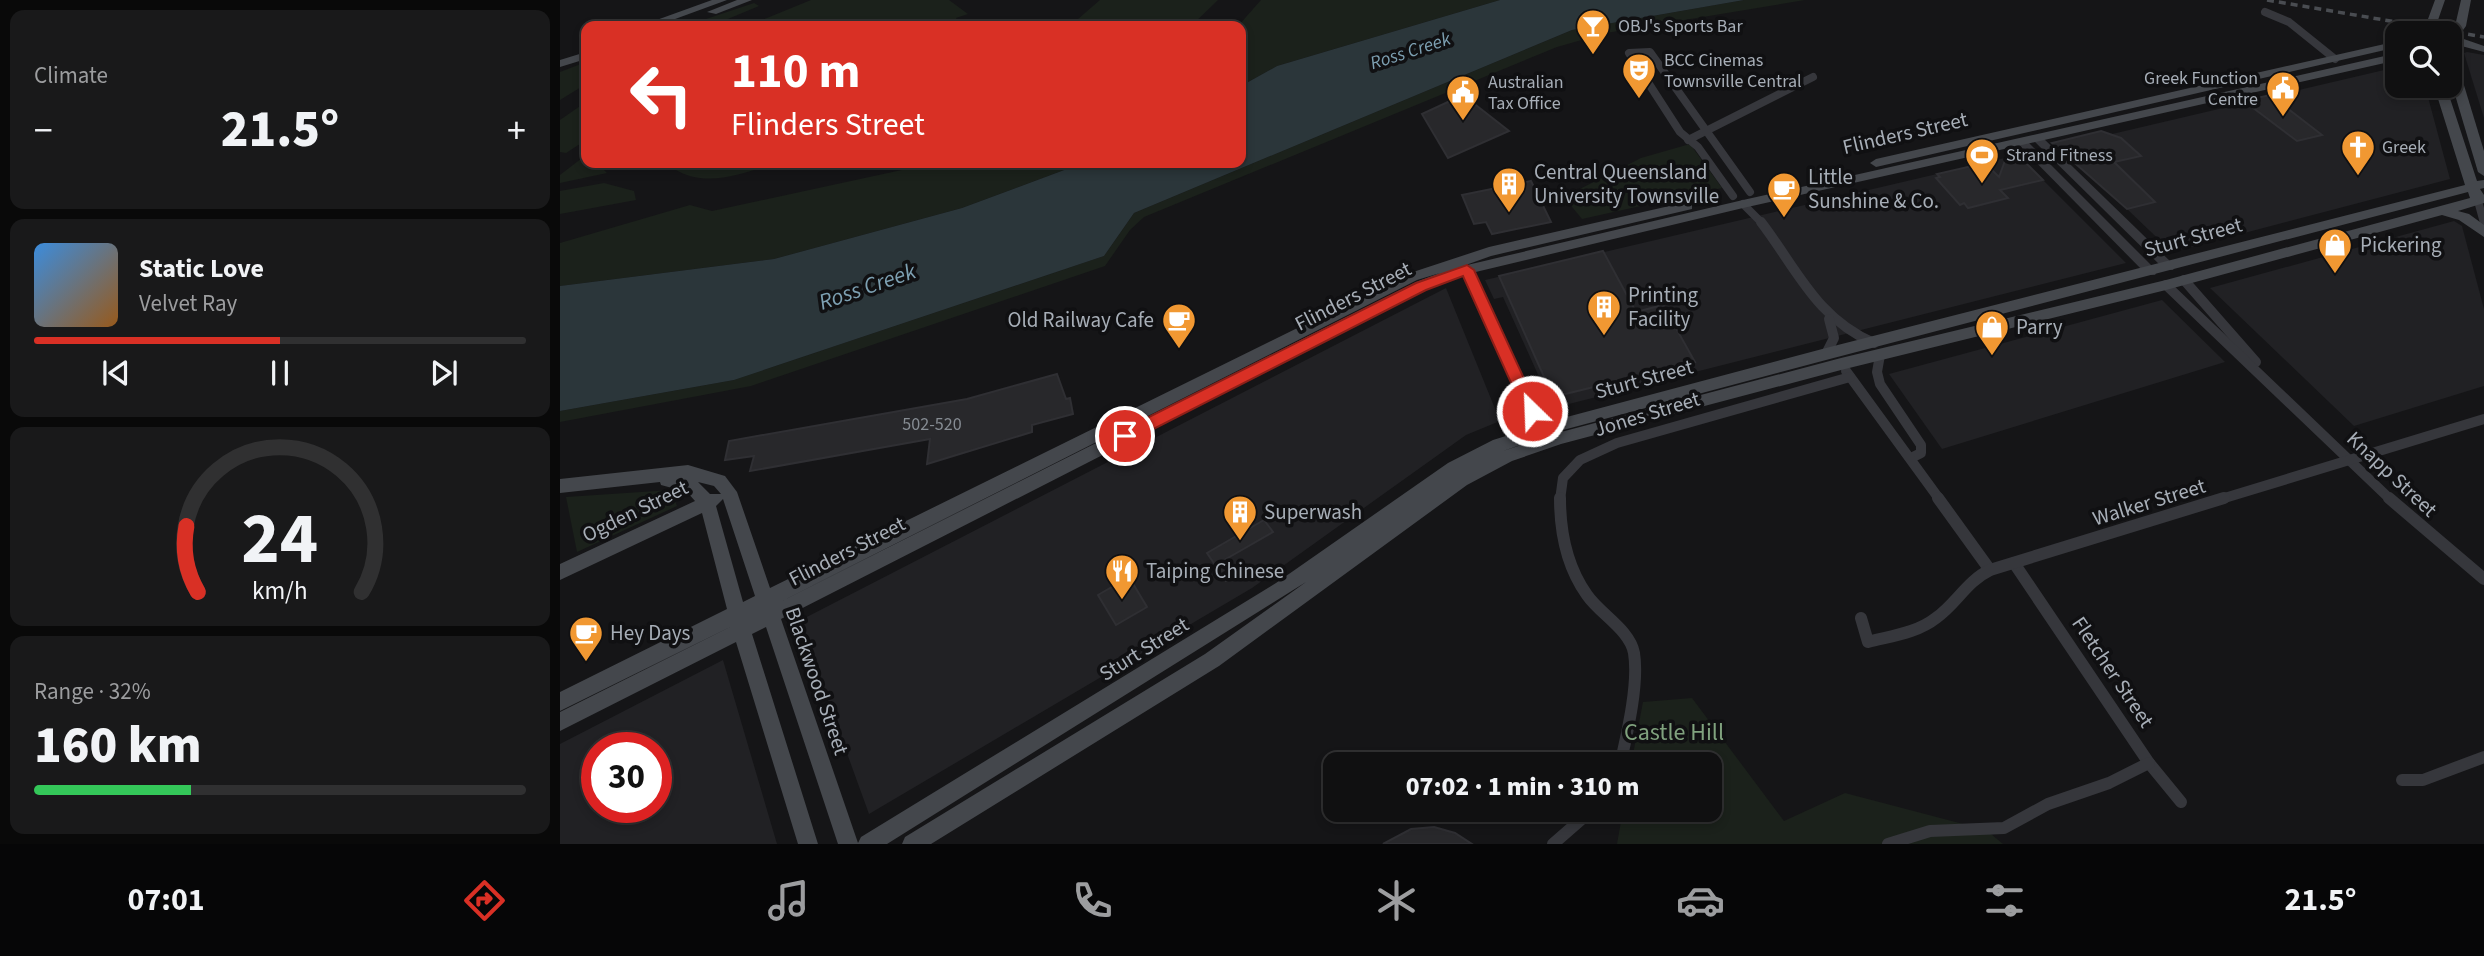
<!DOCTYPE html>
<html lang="en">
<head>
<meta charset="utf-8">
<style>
  body { margin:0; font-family:"Source Sans 3",sans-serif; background:#19191a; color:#f1f3f6; height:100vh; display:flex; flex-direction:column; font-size:26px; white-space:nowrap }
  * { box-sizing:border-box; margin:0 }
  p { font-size:23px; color:#9c9d9f }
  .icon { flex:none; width:38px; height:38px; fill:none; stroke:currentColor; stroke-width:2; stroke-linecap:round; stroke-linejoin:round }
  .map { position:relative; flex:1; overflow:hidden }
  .panel { display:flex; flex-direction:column; gap:10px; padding:10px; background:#090909; width:560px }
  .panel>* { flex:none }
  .guide { position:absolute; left:21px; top:21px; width:665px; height:147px; border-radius:14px; box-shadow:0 4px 10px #0003,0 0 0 2px #303031; background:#d93025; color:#fff; overflow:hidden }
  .buttons { position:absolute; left:1825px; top:21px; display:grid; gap:14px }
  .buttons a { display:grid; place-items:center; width:77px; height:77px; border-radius:14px; background:#101011; box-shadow:0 4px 10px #0003,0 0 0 2px #303031; font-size:35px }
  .speed { position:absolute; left:21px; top:732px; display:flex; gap:14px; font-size:35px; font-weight:700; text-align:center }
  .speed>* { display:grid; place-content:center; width:91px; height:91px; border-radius:50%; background:#101011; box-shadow:0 4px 10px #0003,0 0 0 2px #303031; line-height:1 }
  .speed .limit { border:10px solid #d22; background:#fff; color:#111 }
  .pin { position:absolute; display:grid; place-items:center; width:60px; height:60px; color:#fff; margin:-30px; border:4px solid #fff; border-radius:50%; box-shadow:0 2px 7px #0007 }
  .me { position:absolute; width:77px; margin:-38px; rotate:336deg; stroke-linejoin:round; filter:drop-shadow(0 0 5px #0008) }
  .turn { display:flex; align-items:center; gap:24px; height:147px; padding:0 35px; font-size:32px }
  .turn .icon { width:91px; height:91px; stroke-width:2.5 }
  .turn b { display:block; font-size:49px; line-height:60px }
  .big { font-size:52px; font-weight:800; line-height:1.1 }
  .panel .widget { flex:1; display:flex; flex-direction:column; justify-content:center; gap:10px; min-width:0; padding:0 24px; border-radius:14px; background:#19191a }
  .panel .dial { align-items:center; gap:0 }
  .dial svg { height:182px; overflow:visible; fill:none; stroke:#303031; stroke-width:7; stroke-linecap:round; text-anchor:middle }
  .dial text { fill:#f1f3f6; stroke:none }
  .song { display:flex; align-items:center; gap:21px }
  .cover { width:84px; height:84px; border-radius:10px; background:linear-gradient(135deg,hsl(210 70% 55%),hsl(30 70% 35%)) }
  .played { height:7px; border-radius:4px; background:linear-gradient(90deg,#d93025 50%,#303031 50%) }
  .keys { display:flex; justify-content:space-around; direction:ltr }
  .heat { display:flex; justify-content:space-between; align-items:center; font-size:38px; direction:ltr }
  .charge { height:10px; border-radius:5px; background:linear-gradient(90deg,#34c759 32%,#303031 0) }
  .trip { position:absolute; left:763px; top:752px; width:399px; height:70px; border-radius:14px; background:#101011; box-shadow:0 4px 10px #0003,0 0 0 2px #303031; font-weight:800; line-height:70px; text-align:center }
  .tab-bar { display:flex; height:112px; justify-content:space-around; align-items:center; background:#060607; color:#9c9d9f }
  .tab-bar .icon { width:49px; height:49px }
  .tab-bar .on { color:#d93025 }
  .tab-bar b { font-size:32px; color:#f1f3f6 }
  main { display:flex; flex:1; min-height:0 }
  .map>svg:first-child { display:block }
  .built { fill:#212124; fill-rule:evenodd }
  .green { fill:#1b211b }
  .water { fill:#2b363a }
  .building { fill:#28282b; stroke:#2f2f33; stroke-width:2 }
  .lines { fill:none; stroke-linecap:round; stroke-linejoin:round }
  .minor-far2 { stroke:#36373c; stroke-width:8 }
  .minor-far1 { stroke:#36373c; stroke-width:10 }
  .minor { stroke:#36373c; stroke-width:12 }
  .tertiary { fill:#36373c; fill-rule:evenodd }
  .secondary { fill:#44474c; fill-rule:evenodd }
  .rail { stroke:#494c51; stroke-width:3.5; stroke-dasharray:7 5; stroke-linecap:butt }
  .route { fill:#d93025; stroke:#8d1f18; stroke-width:2 }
  .labels { text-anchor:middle; stroke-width:7; stroke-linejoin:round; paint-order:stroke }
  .far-poi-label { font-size:18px; fill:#a7aeb7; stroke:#101012; text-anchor:start }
  .number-label { font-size:18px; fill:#868c93 }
  .far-water-label { font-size:19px; font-style:italic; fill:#7da0b2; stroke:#101012 }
  .street-label { font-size:21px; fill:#a7aeb7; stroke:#101012 }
  .poi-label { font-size:21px; fill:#a7aeb7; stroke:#101012; text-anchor:start }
  .water-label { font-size:23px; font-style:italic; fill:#7da0b2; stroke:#101012 }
  .near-park-label { font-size:24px; fill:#80a27e; stroke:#101012 }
</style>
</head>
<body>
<main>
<section class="panel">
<div class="widget"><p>Climate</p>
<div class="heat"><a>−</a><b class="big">21.5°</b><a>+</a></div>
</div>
<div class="widget">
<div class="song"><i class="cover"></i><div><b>Static Love</b><p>Velvet Ray</p></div></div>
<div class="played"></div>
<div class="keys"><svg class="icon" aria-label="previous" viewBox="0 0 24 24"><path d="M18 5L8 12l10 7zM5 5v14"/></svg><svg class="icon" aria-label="pause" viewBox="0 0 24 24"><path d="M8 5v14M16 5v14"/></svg><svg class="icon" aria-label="next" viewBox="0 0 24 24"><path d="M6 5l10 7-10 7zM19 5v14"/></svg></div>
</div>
<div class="widget dial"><svg viewBox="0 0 100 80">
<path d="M14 69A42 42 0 1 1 86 69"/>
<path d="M14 69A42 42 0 0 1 9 40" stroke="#d93025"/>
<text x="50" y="56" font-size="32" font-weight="700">24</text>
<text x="50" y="72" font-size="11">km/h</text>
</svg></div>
<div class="widget"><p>Range · 32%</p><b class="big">160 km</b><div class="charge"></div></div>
</section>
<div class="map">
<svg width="1924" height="844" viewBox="0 0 1924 844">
  <rect width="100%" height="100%" fill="#151517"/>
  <g class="built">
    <path d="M1907,52L1924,55V118L1904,53Z"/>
    <path d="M1837,67L1838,86H1865L1890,179L1612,252L1501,146Z"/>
    <path d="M1458,155L1566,263L993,408L943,297L934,299L925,280Z"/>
    <path d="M1894,221L1902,226L1924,309V386L1794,426L1650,288Z"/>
    <path d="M886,288L940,421L906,435L692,588L309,814L239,621Z"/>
    <path d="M1602,300L1665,362L1382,449L1329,374Z"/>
    <path d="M163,660L217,844H0V744ZM96,747V807H37V747Z"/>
  </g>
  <g class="green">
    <path d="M251,0H389L408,14L396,18L401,26H187Z"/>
    <path d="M540,0H658L631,26H510Z"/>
    <path d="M701,0H940L717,66L681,86V26H678Z"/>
    <path d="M1184,0H1245L1046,33L997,47L584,217L570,230L545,266L191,386L0,422V411L174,380L544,256L574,213L1012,30Z"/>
    <path d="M194,3L199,6L151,26H125Z"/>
    <path d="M26,62V84L0,100V72Z"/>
    <path d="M26,102V140L6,153L0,152V120Z"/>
    <path d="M1130,144L1162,188L1022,219L1004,197L1081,158Z"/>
    <path d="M26,155V163H37L47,173L0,183V175Z"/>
    <path d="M113,163H215C183,174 144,189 113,168Z"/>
    <path d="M374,163H523L402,208L214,259L0,286V243L130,205L152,211Z"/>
    <path d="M44,183L74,191L76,200L0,214V191Z"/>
    <path d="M111,490L117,506L17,552L6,497Z"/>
    <path d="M1132,698L1224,821L1285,793L1426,830L1443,844H1057L1063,810H1150V765H1071L1083,702Z"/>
  </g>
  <path class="water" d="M940,0H1184L1012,30L574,213L544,256L174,380L0,411V286L214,259L402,208L523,163H681V86L717,66Z"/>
  <g class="building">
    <path d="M903,95L949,131L888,158L862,114Z"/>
    <path d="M1710,95L1762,135L1737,141L1684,101Z"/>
    <path d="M1541,131L1561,138L1581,156L1554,162L1595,202L1567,209L1492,143Z"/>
    <path d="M1458,155L1483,180L1440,190L1448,198L1408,208L1404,203L1400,205L1376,178L1380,177L1377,174L1425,163L1439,177L1446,158Z"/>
    <path d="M971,181L991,222L932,234L926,222L914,224L902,195Z"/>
    <path d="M1043,251L1076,312L1103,305L1135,362L993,397L939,276Z"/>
    <path d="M497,374L506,399L510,398L513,414L472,425V432L367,464L370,439L190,471L194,456L165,460L169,441L407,399Z"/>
    <path d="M704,520L713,532L666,559L677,575L666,581L647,553Z"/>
    <path d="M569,577L587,607L556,625L538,595Z"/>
    <path d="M874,827L895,833L912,844H823L851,829Z"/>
  </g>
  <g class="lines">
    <g class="minor-far2">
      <path d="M1705,12L1729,22L1775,59"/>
      <path d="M1128,140L1253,77"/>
      <path d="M1173,196L1138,147L1120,132L1069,53L1090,52L1190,192"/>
      <path d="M1918,201L1924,223"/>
      <path d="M1183,204L1202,223"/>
    </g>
    <g class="minor-far1">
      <path d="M1201,222C1237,269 1256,318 1314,343"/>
      <path d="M907,270L972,411"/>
      <path d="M1624,280L1696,362"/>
      <path d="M1606,285L1831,500"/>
      <path d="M1266,354L1274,338L1269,319"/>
      <path d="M1320,355L1317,372L1320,384L1361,445V453L1351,458"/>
      <path d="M1286,371L1380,500"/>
      <path d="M1000,500L1003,478L1020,460L1057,443L1290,377"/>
      <path d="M1658,500L1924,419"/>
    </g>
    <g class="minor">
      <path d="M1000,498C1000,532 1007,567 1027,595C1040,614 1070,630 1074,653C1079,684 1067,734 1060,765"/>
      <path d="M1378,498L1430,570"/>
      <path d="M1829,498L1924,579"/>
      <path d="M1454,563L1589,763L1621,802"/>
      <path d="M1301,618L1308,642C1331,636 1357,633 1376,618C1396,604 1407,581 1430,570L1664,498"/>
      <path d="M1842,780H1863L1924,757"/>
      <path d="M993,844L1032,810"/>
      <path d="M1328,844L1370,831L1444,828L1488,804L1549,783L1589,763"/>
    </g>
    <g class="tertiary">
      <path d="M1477,135L1481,136L1613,264L1615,267L1613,270H1605L1473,140L1471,138Z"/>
      <path d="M1462,139L1466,140L1595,269L1597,272L1595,275H1587L1458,144V140Z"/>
    </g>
    <g class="secondary">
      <path d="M152,0H167L96,26H80Z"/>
      <path d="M177,0H192L156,14L147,12Z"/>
      <path d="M1875,0H1885L1878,20L1866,33H1855L1868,19Z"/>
      <path d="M1901,0H1911L1906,26L1898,37L1924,46V52L1890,43L1889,33L1895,26Z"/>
      <path d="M1838,41V47L1316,167L1310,163L1316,159Z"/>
      <path d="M26,52V59L0,67V60Z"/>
      <path d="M1838,53V60L1183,208L899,276L866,290L221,619L298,843L301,837L716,583L888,463L933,440L1003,418L1266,348L1905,185L1874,86H1886L1917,181L1924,180V188L1920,189L1924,195V203L1898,211L1909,214L1924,225V237L1899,220L1882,215L1606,290L1281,370L1001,444L952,461L907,485L659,666L371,844H342L345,837L645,654L746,582L327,844H278L206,627L192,634L258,844H238L176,642L0,731V712L172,626L0,711V692L167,609L142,513L0,580V564L135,501L127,492L101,485L100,482L0,493V479L128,465L165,476L177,492L210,588L847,274L929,247L1127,202L1132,203V209L931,256L903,266L1183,200ZM1908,192L1910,198L1606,280L1281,358L1001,432L943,451L1003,430L1266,360ZM880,273L856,282L216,604L857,280ZM138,482L154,486L161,494H150ZM163,499L195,596L183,602L156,506Z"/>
      <path d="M1890,56L1896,59L1924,151V176L1918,172L1890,78Z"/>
    </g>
    <path class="rail" d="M1707,0L1924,37"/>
  </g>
  <path class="route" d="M907,265L914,270L979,411L977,416H966L903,276L866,290L570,441H559L557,436L559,432L856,283Z"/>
  <defs>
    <g id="bar-pin" transform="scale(1.75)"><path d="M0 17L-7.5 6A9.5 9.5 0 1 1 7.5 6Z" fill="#f19832" stroke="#101012"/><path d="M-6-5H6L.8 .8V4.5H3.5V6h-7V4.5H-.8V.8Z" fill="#fff"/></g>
    <g id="theatre-pin" transform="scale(1.75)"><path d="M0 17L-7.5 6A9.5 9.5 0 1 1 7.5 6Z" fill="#f19832" stroke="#101012"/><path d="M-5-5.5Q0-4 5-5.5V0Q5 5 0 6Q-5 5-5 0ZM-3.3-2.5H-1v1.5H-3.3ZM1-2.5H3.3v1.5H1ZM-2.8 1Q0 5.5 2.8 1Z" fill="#fff"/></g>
    <g id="civic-pin" transform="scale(1.75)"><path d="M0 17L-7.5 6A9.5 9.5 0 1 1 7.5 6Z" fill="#f19832" stroke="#101012"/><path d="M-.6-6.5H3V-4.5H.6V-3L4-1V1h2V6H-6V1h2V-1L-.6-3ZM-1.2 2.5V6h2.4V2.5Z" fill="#fff"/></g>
    <g id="church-pin" transform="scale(1.75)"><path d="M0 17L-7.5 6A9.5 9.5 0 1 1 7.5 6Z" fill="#f19832" stroke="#101012"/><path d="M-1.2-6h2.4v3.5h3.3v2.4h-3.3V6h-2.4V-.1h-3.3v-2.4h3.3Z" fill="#fff"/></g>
    <g id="stadium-pin" transform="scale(1.75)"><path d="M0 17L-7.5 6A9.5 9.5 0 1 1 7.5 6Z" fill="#f19832" stroke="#101012"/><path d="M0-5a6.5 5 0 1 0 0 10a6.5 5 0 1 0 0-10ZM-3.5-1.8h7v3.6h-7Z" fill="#fff"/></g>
    <g id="building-pin" transform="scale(1.75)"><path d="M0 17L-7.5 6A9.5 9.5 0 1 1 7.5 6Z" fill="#f19832" stroke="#101012"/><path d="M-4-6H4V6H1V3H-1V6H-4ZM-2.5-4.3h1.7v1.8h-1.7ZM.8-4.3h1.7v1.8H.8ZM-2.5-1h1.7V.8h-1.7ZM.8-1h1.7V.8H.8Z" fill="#fff"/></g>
    <g id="cafe-pin" transform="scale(1.75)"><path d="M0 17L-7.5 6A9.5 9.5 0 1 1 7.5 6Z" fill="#f19832" stroke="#101012"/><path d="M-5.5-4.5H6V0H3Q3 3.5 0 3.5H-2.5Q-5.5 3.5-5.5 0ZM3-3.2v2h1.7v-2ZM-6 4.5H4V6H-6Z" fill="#fff"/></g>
    <g id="shop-pin" transform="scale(1.75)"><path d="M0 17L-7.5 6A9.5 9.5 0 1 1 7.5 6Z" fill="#f19832" stroke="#101012"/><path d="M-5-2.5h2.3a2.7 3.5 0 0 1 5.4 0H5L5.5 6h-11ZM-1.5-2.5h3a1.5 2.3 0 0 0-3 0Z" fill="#fff"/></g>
    <g id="restaurant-pin" transform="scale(1.75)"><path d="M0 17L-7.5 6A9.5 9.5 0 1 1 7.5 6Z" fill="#f19832" stroke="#101012"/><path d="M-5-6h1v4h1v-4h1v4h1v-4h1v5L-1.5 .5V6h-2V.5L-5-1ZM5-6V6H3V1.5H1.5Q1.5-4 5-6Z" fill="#fff"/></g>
  </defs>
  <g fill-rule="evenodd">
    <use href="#bar-pin" x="1033" y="26"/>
    <use href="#theatre-pin" x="1079" y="70"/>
    <use href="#civic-pin" x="1723" y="88"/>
    <use href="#civic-pin" x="903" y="92"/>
    <use href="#church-pin" x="1798" y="147"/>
    <use href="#stadium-pin" x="1422" y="155"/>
    <use href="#building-pin" x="949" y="184"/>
    <use href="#cafe-pin" x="1224" y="189"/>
    <use href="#shop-pin" x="1775" y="245"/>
    <use href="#building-pin" x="1044" y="307"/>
    <use href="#cafe-pin" x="619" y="320"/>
    <use href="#shop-pin" x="1432" y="327"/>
    <use href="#building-pin" x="680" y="512"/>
    <use href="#restaurant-pin" x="562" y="571"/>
    <use href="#cafe-pin" x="26" y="633"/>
  </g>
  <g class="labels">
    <g class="far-poi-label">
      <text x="1058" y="32">OBJ's Sports Bar</text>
      <text x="1104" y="66">BCC Cinemas<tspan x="1104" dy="21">Townsville Central</tspan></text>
      <text x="1698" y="84" text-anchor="end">Greek Function<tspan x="1698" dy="21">Centre</tspan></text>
      <text x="928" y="88">Australian<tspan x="928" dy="21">Tax Office</tspan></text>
      <text x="1822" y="153">Greek</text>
      <text x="1446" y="161">Strand Fitness</text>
    </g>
    <g class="number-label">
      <text x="372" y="430">502-520</text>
    </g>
    <g class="far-water-label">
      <text transform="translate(850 50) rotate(-18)" y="7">Ross Creek</text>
    </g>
    <g class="street-label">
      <text transform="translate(1345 133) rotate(-13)" y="7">Flinders Street</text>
      <text transform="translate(1633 237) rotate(-15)" y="7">Sturt Street</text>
      <text transform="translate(793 296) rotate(-27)" y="7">Flinders Street</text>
      <text transform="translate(1084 379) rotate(-15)" y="7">Sturt Street</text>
      <text transform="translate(1087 414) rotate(-17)" y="7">Jones Street</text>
      <text transform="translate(1832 474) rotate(43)" y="7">Knapp Street</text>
      <text transform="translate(1589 502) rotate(-17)" y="7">Walker Street</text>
      <text transform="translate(75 511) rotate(-26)" y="7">Ogden Street</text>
      <text transform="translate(287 551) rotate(-27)" y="7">Flinders Street</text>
      <text transform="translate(584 649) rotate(-32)" y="7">Sturt Street</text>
      <text transform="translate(1553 672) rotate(56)" y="7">Fletcher Street</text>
      <text transform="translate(257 681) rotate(71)" y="7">Blackwood Street</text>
    </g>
    <g class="poi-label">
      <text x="974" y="179">Central Queensland<tspan x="974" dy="24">University Townsville</tspan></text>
      <text x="1248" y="184">Little<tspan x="1248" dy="24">Sunshine &amp; Co.</tspan></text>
      <text x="1800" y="252">Pickering</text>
      <text x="1068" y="302">Printing<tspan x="1068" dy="24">Facility</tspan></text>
      <text x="594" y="327" text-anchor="end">Old Railway Cafe</text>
      <text x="1456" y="334">Parry</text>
      <text x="704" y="519">Superwash</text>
      <text x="586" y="578">Taiping Chinese</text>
      <text x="50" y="640">Hey Days</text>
    </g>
    <g class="water-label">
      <text transform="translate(307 286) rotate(-19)" y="8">Ross Creek</text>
    </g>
    <g class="near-park-label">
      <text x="1114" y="740">Castle Hill</text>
    </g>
  </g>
</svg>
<div class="buttons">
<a><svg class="icon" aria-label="search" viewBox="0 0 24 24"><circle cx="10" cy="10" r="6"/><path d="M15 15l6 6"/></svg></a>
</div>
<div class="speed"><div class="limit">30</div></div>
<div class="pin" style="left:565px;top:436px;background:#d93025"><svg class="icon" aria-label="arrive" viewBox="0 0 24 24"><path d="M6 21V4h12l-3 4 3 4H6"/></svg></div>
<svg class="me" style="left:972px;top:411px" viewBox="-20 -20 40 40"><circle r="17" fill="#d93025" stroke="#fff" stroke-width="3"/><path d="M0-11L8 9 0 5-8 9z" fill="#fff"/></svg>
<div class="trip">07:02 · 1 min · 310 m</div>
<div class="guide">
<div class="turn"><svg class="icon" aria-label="left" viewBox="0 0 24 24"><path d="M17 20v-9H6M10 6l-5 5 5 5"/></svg><div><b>110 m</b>Flinders Street</div></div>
</div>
</div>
</main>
<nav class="tab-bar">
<b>07:01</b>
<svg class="icon on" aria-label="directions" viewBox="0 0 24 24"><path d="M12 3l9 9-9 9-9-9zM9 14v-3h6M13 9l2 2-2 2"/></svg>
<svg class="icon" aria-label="music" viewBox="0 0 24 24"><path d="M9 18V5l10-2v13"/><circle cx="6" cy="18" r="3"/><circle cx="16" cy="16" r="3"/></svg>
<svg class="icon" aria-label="phone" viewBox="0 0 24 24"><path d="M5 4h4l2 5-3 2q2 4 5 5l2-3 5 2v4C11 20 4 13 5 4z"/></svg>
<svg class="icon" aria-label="climate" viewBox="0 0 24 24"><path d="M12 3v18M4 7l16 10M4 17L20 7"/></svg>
<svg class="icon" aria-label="car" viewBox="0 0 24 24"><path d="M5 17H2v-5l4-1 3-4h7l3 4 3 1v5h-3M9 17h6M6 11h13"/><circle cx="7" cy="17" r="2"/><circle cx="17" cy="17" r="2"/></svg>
<svg class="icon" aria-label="filters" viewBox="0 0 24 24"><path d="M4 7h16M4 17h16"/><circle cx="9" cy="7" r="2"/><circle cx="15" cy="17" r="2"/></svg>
<b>21.5°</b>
</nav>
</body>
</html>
